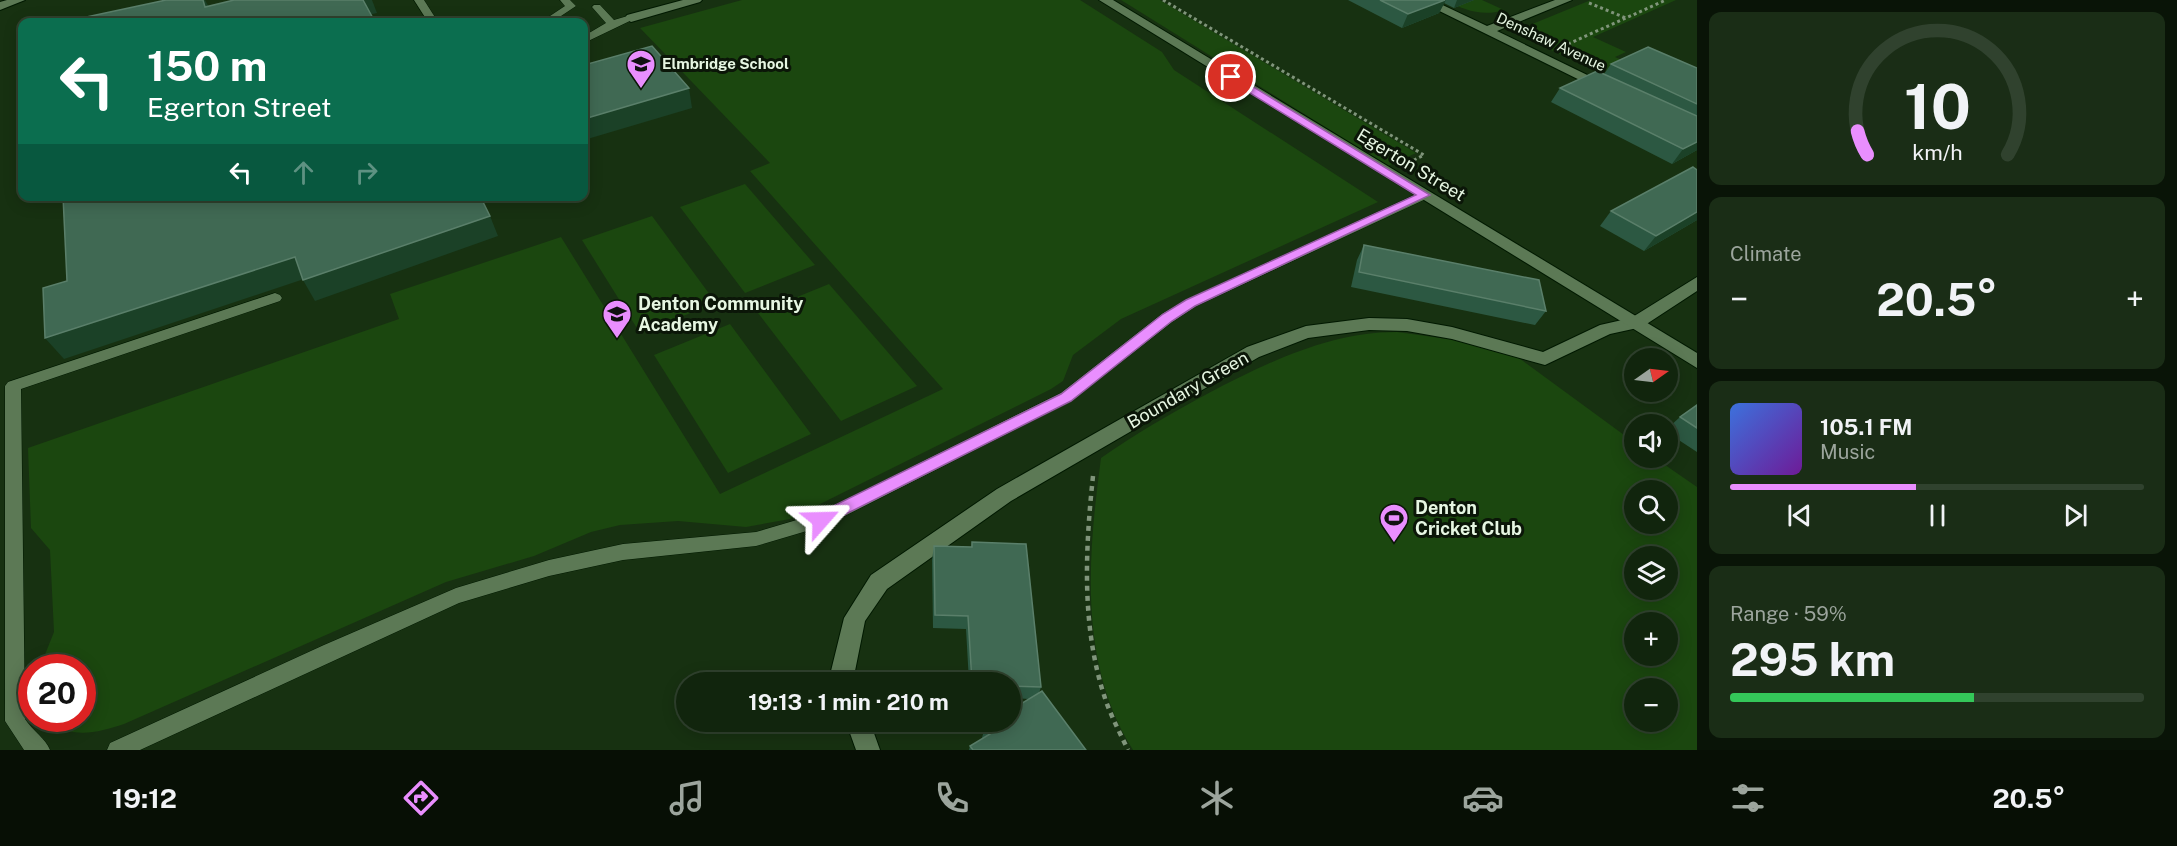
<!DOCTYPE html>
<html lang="en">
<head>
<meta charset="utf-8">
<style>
  body { margin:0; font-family:"Public Sans",sans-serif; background:#1a2d16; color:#f1f3f6; height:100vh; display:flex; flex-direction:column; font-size:22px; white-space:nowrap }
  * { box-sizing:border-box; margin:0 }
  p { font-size:20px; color:#9ca59d }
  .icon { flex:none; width:33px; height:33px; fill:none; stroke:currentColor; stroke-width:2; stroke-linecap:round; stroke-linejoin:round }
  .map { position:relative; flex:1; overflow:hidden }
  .details { display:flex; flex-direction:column; gap:12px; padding:12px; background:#091407; width:480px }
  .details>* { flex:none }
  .hud { position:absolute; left:18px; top:18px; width:570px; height:183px; border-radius:12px; box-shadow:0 3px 15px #0003,0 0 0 2px #30422e; background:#0b6e4f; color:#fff; overflow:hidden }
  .needle { width:39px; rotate:76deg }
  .buttons { position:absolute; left:1624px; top:348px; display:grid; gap:12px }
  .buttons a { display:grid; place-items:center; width:54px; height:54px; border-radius:50%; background:#11250d; box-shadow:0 3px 15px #0003,0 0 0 2px #30422e; font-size:30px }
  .speed { position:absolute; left:18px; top:654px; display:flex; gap:12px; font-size:30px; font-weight:700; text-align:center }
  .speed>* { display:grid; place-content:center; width:78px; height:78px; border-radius:50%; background:#11250d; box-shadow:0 3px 15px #0003,0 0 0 2px #30422e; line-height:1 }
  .speed .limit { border:9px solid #d22; background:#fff; color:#111 }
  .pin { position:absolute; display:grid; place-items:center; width:51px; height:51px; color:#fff; margin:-26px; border:3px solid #fff; border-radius:50%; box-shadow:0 2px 6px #0007 }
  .me { position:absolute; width:66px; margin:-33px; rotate:65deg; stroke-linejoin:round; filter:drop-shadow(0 0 4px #0008) }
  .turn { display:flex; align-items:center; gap:21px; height:126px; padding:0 30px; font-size:27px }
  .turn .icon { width:78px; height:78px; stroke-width:2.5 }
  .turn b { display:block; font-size:42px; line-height:51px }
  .lanes { display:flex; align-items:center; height:57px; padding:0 30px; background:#0003; justify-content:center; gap:30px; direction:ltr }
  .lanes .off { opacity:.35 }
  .big { font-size:45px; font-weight:700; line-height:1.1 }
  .details .tile { flex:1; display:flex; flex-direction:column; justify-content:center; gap:9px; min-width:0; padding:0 21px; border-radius:12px; background:#1a2d16 }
  .details .dial { align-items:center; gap:0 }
  .dial svg { height:156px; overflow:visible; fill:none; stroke:#30422e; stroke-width:7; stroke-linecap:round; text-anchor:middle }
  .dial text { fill:#f1f3f6; stroke:none }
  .song { display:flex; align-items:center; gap:18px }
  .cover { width:72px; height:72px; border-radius:9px; background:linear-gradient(135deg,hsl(220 70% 55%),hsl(280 70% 35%)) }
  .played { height:6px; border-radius:3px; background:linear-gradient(90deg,#e98efe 45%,#30422e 45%) }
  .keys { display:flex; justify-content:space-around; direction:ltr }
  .heat { display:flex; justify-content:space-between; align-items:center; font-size:33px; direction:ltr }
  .charge { height:9px; border-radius:4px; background:linear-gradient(90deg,#34c759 59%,#30422e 0) }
  .trip { position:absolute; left:676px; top:672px; width:345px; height:60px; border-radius:30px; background:#11250d; box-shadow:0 3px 15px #0003,0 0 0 2px #30422e; font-weight:700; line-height:60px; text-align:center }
  .menu { display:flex; height:96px; justify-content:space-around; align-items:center; background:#070f05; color:#9ca59d }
  .menu .icon { width:42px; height:42px }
  .menu .active { color:#e98efe }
  .menu b { font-size:27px; color:#f1f3f6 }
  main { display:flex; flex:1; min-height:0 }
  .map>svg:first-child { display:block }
  .green { fill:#1b470f; fill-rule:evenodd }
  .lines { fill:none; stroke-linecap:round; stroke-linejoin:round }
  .lane-casing { stroke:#011900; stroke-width:1 }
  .street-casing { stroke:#011900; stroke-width:2 }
  .secondary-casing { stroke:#011900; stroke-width:2 }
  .path-far1 { stroke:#80957b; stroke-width:3; stroke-dasharray:3 3; stroke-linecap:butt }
  .path { stroke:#80957b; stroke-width:4.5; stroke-dasharray:5 5; stroke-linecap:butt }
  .lane { fill:#5c7955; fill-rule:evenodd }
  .street { fill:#5c7955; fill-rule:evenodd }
  .secondary { fill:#5c7955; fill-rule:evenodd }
  .wall { fill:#2c5842 }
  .shaded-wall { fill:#1b4127 }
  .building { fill:#406953; stroke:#5a7f6a; stroke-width:1.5 }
  .route { fill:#e98efe; stroke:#975ca5; stroke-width:1.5 }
  .labels { text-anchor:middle; stroke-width:6; stroke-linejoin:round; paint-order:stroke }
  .far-street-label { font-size:15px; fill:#e6f6e2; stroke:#0b1608 }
  .far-poi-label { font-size:15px; font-weight:bold; fill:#e6f6e2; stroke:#0b1608; text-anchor:start }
  .street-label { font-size:18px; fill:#e6f6e2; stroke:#0b1608 }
  .poi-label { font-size:18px; font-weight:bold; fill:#e6f6e2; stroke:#0b1608; text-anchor:start }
</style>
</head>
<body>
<main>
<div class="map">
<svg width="1697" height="750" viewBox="0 0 1697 750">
  <rect width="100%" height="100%" fill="#173111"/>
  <g class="green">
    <path d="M742,0H1080L1162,52L1174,70L1378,202L1121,319L1073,355L1063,381L1051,389L790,519L746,527L678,521L620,525L591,532L534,556L446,582L124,724C97,733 70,740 47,719L82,718V668L40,667L54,632L50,550L31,528L28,448L399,319L390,294L561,237L720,494L943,389L750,171L770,163L640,28Z"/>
    <path d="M1121,0H1160L1416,153L1388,166Z"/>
    <path d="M1445,0H1482L1504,10C1482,17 1464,10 1445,0Z"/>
    <path d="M1591,0H1676L1593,37L1626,52L1615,57L1626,62L1600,73L1532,41L1524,33L1525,27Z"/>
    <path d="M745,184L815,265L745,293L680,207Z"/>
    <path d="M652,216L716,303L640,333L582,240Z"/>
    <path d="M829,284L917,386L841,421L758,313Z"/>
    <path d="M730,324L811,434L728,473L654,355Z"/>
    <path d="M1397,332L1455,340L1519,358L1635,443V458H1655L1697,487V750H1133C1078,663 1088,555 1101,458C1135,434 1170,414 1207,394C1266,363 1329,332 1397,332ZM1635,490H1668V524H1635ZM1635,556H1668V590H1635ZM1635,622H1668V656H1635ZM1635,688H1668V722H1635Z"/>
  </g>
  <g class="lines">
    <g class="lane-casing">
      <g id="lane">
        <path d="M414,0H424L438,22H428Z"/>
        <path d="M560,0H570L576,6L552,22H541L565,6Z"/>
        <path d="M594,5H600L614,20L631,15L636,18L584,43V36L606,23L592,7Z"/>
        <path d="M1424,191L1430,195L1428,198L1196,306L1172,322L1071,401L827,525L756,546L623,560L549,576L459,603L140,750H107L110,743L324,645L456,588L549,560L623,544L756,532L817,514L1061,393L1162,314L1186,300Z"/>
        <path d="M275,293L280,295L282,298L280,301L21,389L25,719C32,730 46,739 50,750H24L5,721V386L8,382Z"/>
      </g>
    </g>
    <g class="street-casing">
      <g id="street">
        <path d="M683,0H702L700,2L631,22L625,18L627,15Z"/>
        <path d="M1417,0H1432L1487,26L1555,0H1572L1497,31L1612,87L1605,91L1600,90Z"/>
        <path d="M1697,277V291L1642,327L1610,334L1545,365L1452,339L1407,331L1369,330L1308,338L1259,357L1011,501L887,589L865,621L855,671L857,682H835L831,671L844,618L871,575L997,489L1247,347L1306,326L1369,318L1407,319L1452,327L1543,352L1600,325L1631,318Z"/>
        <path d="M846,722H870L880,750H856Z"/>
      </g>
    </g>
    <g class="secondary-casing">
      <g id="secondary">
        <path d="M7,0H25L0,10V2Z"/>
        <path d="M1099,0H1113L1697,353V368Z"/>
      </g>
    </g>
    <g class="path-far1">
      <path d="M1163,0L1424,155L1414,160"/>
      <path d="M1589,3L1626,18"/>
      <path d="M1568,44L1666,0"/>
    </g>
    <path class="path" d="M1093,476C1085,552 1081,631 1107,704C1113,720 1121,735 1128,750"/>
    <use href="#lane" class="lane"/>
    <use href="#street" class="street"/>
    <use href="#secondary" class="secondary"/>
  </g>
  <g class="wall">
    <path d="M1348,0H1474L1454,8L1444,3L1439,13L1402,28Z"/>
    <path d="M1611,64L1697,68V150L1672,164L1551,102L1560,88L1604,74Z"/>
    <path d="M1697,170V220L1644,251L1600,226L1611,211Z"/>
    <path d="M1364,245L1546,311L1535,325L1351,287L1357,260Z"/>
    <path d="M1697,405V452L1668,433V428L1680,417Z"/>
    <path d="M972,542L1041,687L1039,693L1086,750H969L970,746L983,739L982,738L985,726L1029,699L1011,698V682H969L966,629L933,628L932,560L934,546L971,547Z"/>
  </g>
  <g class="shaded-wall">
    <path d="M203,0H205L211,11L205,7Z"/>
    <path d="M363,0H372L377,13L368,15Z"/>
    <path d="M1446,0L1439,13L1402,28L1408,14Z"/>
    <path d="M1457,0H1474L1454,8Z"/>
    <path d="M689,88L692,108L584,140V119Z"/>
    <path d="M1697,142V150L1672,164L1683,149Z"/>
    <path d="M1697,212V220L1644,251L1656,236Z"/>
    <path d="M490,216L498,236L315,301L303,280Z"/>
    <path d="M295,257L307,278L64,359L45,338Z"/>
  </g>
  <g class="building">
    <path d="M166,0H203L205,7L234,0H363L375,22H63Z"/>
    <path d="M1380,0H1445L1408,14Z"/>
    <path d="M652,46L689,88L584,119V65Z"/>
    <path d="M1648,47L1697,68V104L1611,64Z"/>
    <path d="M1597,71L1697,116V142L1683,149L1560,88Z"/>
    <path d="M1693,167L1697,170V212L1656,236L1611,211Z"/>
    <path d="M63,196H480L490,216L303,280L295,257L45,338L43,288L67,281Z"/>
    <path d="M1364,245L1539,280L1546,311L1359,272Z"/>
    <path d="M1697,405V428L1680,417Z"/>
    <path d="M972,542L1026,544L1041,687L1011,686V682H972L968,616L935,615L934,546L972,547Z"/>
    <path d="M1042,691L1086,750H973L970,746L990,734L985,726L992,722H1011V710Z"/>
  </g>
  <path class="route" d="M1227,75H1234L1430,195L1195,306L1172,321L1071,401L826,524L821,526L815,524L813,520L815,515L1061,394L1163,314L1186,300L1416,195L1227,79Z"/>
  <defs>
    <g id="school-pin" transform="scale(1.5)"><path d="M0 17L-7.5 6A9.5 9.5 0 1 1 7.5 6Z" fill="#e98efe" stroke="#0b1608"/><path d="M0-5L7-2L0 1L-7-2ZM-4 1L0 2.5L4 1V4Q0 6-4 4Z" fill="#111"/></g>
    <g id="stadium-pin" transform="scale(1.5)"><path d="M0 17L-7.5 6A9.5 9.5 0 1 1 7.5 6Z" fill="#e98efe" stroke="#0b1608"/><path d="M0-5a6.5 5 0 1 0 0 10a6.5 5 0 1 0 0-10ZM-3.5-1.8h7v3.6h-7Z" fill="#111"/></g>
  </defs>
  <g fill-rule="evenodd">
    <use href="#school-pin" x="641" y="64"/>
    <use href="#school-pin" x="617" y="314"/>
    <use href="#stadium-pin" x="1394" y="518"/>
  </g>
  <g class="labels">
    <g class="far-street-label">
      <text transform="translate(1551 42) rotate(25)" y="5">Denshaw Avenue</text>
    </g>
    <g class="far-poi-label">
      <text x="662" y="69">Elmbridge School</text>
    </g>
    <g class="street-label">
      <text transform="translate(1411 165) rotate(31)" y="6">Egerton Street</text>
      <text transform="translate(1188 390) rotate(-30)" y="6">Boundary Green</text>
    </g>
    <g class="poi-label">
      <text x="638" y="310">Denton Community<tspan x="638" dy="21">Academy</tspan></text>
      <text x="1415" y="514">Denton<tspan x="1415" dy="21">Cricket Club</tspan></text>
    </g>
  </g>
</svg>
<div class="buttons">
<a><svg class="needle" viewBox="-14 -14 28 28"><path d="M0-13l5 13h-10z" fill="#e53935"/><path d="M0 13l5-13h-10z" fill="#9ca59d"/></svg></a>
<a><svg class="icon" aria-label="sound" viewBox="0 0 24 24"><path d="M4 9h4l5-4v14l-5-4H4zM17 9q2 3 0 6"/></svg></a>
<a><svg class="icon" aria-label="search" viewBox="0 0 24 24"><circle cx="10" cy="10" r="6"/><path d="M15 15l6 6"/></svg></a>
<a><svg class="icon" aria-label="layers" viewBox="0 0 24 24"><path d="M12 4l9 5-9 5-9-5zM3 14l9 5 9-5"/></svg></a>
<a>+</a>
<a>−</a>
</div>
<div class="speed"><div class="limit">20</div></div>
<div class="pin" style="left:1231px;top:77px;background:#d93025"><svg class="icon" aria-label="arrive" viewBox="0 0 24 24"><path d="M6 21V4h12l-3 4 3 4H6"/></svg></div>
<svg class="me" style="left:821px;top:520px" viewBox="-20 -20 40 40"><path d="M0-17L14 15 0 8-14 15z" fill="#e98efe" stroke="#fff" stroke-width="4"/></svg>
<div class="trip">19:13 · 1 min · 210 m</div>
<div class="hud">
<div class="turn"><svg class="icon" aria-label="left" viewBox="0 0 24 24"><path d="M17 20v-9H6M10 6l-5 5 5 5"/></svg><div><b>150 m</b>Egerton Street</div></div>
<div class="lanes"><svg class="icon" aria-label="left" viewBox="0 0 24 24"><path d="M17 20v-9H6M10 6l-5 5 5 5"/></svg><svg class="icon off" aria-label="ahead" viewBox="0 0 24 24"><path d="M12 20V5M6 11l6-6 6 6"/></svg><svg class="icon off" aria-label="right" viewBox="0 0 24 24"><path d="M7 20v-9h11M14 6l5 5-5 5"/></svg></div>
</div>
</div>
<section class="details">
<div class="tile dial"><svg viewBox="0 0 100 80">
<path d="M14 69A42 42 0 1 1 86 69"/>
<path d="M14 69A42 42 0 0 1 9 57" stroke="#e98efe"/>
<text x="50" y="56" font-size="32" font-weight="700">10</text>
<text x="50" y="72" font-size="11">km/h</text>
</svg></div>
<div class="tile"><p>Climate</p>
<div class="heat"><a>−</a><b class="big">20.5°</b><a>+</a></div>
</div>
<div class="tile">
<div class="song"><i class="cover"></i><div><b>105.1 FM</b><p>Music</p></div></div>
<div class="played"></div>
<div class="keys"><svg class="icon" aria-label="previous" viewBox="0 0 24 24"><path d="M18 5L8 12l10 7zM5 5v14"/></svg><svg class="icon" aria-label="pause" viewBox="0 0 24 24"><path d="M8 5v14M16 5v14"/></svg><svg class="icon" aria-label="next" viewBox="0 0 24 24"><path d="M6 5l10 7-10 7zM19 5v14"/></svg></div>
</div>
<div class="tile"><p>Range · 59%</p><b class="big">295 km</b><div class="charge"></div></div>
</section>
</main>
<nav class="menu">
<b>19:12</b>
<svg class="icon active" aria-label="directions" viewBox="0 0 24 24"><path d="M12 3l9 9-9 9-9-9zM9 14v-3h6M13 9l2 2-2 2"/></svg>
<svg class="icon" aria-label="music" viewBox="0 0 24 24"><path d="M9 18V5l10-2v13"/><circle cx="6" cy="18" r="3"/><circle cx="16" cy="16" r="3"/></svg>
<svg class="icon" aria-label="phone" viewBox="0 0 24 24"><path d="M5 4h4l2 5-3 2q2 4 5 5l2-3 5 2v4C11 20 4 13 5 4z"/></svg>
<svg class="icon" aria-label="climate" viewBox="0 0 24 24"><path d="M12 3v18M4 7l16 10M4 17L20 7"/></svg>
<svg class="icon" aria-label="car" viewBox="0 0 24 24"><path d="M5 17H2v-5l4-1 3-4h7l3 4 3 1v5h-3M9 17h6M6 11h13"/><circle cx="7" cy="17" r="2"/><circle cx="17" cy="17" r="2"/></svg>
<svg class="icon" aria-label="filters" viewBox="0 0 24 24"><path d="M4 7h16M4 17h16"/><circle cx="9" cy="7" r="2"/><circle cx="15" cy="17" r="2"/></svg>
<b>20.5°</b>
</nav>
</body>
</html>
